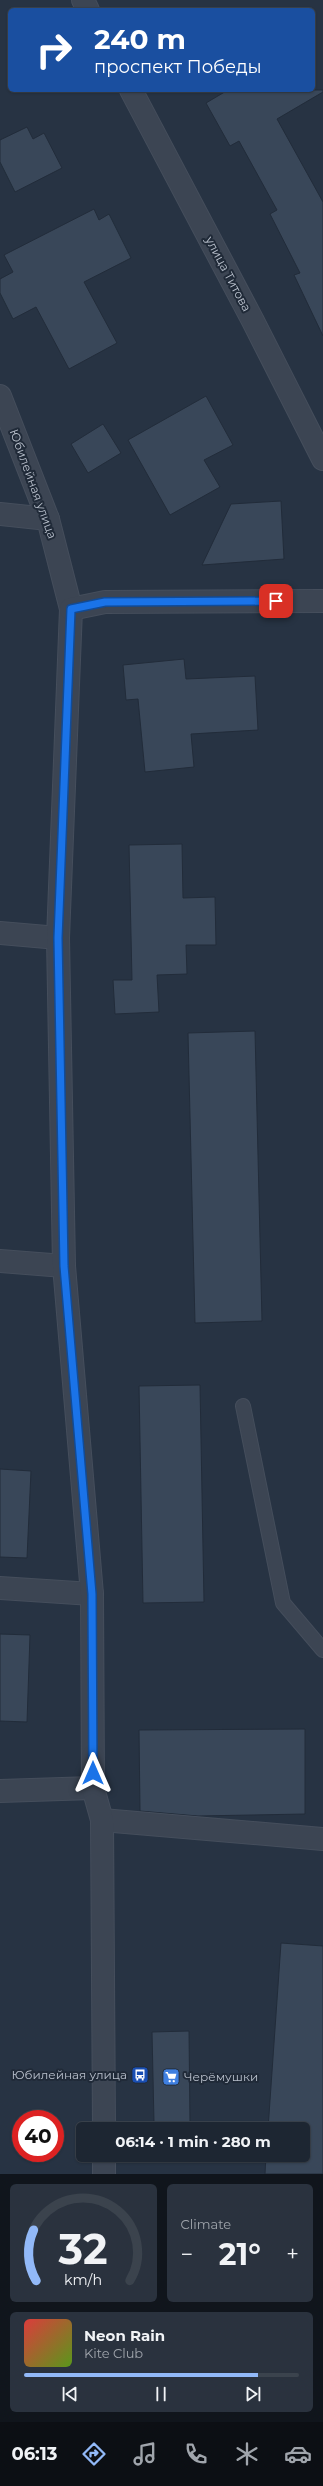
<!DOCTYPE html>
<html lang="en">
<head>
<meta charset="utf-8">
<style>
  body { margin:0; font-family:Montserrat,sans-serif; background:#2a323e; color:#f1f3f6; height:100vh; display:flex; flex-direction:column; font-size:15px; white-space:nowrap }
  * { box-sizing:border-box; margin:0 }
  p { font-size:13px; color:#a0a5ac }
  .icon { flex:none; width:22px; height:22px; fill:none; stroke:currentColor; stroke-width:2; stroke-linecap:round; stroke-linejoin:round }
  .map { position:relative; height:2174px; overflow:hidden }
  .drawer { display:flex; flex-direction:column; gap:10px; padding:10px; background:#10151c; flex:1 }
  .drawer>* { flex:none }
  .banner { position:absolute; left:8px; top:8px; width:307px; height:84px; border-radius:6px; box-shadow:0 1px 3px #0004,0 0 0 1px #3b434d; background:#1a4fa0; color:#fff; overflow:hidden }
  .speed { position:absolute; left:12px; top:2110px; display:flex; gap:8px; font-size:20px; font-weight:700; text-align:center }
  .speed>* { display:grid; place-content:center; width:52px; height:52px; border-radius:50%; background:#1d2632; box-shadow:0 1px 3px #0004,0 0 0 1px #3b434d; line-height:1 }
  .speed .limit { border:6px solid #d22; background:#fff; color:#111 }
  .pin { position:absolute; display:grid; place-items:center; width:34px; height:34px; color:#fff; margin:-17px; border-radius:8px; box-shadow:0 2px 6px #0006 }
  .me { position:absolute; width:44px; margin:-22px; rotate:0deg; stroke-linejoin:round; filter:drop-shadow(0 0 3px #0008) }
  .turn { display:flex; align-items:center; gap:14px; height:84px; padding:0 20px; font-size:18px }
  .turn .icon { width:52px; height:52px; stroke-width:2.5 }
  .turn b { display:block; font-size:28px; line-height:34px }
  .big { font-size:30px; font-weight:700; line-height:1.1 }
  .drawer .tile { flex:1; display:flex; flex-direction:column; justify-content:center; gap:6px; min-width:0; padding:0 14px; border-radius:6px; background:#2a323e }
  .drawer .dial { align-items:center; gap:0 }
  .dial svg { height:104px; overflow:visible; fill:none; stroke:#3b434d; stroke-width:7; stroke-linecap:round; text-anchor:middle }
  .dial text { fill:#f1f3f6; stroke:none }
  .song { display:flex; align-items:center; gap:12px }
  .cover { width:48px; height:48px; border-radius:6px; background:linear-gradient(135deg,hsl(0 70% 55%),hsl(90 70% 35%)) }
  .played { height:4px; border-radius:2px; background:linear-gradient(90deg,#92b9f8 85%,#3b434d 85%) }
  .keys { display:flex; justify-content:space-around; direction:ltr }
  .heat { display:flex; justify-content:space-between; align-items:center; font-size:22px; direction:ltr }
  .drawer .tiles { flex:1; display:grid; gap:10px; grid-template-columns:1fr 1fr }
  .tile:last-child { grid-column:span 2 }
  .trip { position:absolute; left:76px; top:2122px; width:234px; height:40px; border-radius:6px; background:#1d2632; box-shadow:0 1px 3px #0004,0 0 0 1px #3b434d; font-weight:700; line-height:40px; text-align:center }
  .dock { display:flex; height:64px; justify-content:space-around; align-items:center; background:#0c0f14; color:#a0a5ac }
  .dock .icon { width:28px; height:28px }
  .dock .selected { color:#92b9f8 }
  .dock b { font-size:18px; color:#f1f3f6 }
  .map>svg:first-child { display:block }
  .building { fill:#394759; stroke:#222c3a }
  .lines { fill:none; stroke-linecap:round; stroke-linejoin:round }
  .service-casing { stroke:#454e5c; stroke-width:16 }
  .minor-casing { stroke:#454e5c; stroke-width:24 }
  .tertiary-casing { stroke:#454e5c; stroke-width:24 }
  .service { stroke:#3c4553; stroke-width:14 }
  .minor { stroke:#3c4553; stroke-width:22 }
  .tertiary { stroke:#3c4553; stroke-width:22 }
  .route-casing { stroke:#114b97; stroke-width:10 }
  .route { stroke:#1a73e8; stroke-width:7 }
  .labels { text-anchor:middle; stroke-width:4; stroke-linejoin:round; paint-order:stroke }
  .street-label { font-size:12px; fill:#b9c0cc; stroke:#202a38 }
  .poi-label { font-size:12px; fill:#b9c0cc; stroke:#202a38; text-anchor:end }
</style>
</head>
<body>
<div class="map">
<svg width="323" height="2174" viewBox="0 0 323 2174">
  <rect width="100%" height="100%" fill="#273343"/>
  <g class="building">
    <path d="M228,90H323V92L277,119L323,202V336L294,275L300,273L270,214L277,210L239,141L230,146L206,103Z"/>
    <path d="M27,127L33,139L44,133L62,168L15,192L0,162V140Z"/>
    <path d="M94,209L99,220L109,214L131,258L84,282L117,343L69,369L36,307L13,319L0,293V279L13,272L4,255Z"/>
    <path d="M206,396L233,445L204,460L220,487L170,515L128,440Z"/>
    <path d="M103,424L121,453L88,473L71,444Z"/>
    <path d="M281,501L284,559L202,565L231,504Z"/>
    <path d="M184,659L186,679L255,676L258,730L191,734L194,767L145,772L138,699L126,700L123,665Z"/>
    <path d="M182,844L183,898L215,897L216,945H186L187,974L157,975L159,1012L115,1014L113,980H132L129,845Z"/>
    <path d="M255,1031L262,1321L195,1323L188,1033Z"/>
    <path d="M200,1385L204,1602L143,1603L139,1386Z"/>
    <path d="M0,1469L31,1471L27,1558L0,1557Z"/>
    <path d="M0,1634L30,1635L27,1722L0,1721Z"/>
    <path d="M305,1729V1814L198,1816L140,1811L139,1730Z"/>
    <path d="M281,1943L323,1946V2174H265L266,2155H303V2129H268Z"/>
    <path d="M189,2031L190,2122L154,2123L152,2032Z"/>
  </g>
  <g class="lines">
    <g class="service-casing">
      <path id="service" d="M243,1406L283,1603L323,1650"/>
    </g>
    <g class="minor-casing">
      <g id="minor">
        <path d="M0,396L48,519"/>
        <path d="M0,933L58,938"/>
        <path d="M0,1261L64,1266"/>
        <path d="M0,1588L92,1594"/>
        <path d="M0,1791L93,1788"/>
        <path d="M102,1820L323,1839"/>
      </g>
    </g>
    <g class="tertiary-casing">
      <g id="tertiary">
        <path d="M83,0L88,10"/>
        <path d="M131,90L253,321L323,459"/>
        <path d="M0,514L48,519L71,609L58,938L64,1266L92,1594L93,1788L102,1820L104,2129"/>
        <path d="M71,609L105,602L323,601"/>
        <path d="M104,2155V2174"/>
      </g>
    </g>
    <use href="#service" class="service"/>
    <use href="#minor" class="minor"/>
    <use href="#tertiary" class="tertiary"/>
  </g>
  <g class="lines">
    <g class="route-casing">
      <path id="route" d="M93,1773L92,1594L64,1266L58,938L71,609L105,602L276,601"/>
    </g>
    <use href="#route" class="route"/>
  </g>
  <defs>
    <g id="bus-square" transform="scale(0.9)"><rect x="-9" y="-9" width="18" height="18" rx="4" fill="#1a4fb4" stroke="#202a38"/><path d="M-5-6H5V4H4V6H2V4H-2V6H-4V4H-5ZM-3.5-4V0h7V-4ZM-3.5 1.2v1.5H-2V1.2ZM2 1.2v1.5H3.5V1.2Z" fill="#fff"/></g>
    <g id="supermarket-square" transform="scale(0.9)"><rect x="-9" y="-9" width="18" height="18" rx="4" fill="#3f7fe0" stroke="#202a38"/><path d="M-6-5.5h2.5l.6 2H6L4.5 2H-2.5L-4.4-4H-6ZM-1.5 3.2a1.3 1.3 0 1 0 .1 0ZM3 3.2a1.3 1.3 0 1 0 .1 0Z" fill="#fff"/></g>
  </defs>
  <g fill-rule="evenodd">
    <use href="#bus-square" x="140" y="2075"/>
    <use href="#supermarket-square" x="171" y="2077"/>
  </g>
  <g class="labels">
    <g class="street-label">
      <text transform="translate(228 274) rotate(62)" y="4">улица Титова</text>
      <text transform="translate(33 484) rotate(70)" y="4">Юбилейная улица</text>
    </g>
    <g class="poi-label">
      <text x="127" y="2079">Юбилейная улица</text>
      <text x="184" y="2081" text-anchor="start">Черёмушки</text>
    </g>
  </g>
</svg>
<div class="speed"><div class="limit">40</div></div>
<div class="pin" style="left:276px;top:601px;background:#d93025"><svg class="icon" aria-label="arrive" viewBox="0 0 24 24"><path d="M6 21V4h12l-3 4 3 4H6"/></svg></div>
<svg class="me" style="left:93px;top:1773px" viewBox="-20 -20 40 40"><path d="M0-17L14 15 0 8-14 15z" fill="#1a73e8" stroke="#fff" stroke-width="4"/></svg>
<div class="trip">06:14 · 1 min · 280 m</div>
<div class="banner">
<div class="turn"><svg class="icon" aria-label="right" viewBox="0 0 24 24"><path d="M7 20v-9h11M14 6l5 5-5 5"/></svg><div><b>240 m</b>проспект Победы</div></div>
</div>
</div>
<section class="drawer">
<div class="tiles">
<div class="tile dial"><svg viewBox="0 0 100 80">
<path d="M14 69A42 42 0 1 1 86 69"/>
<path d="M14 69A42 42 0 0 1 12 30" stroke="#92b9f8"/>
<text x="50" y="56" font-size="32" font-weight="700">32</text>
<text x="50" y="72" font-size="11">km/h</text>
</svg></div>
<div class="tile"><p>Climate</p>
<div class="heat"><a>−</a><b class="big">21°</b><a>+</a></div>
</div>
<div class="tile">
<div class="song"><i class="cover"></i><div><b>Neon Rain</b><p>Kite Club</p></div></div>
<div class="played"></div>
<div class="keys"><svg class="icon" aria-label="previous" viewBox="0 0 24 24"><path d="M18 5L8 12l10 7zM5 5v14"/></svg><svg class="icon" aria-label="pause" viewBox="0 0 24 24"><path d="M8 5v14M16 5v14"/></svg><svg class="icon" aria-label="next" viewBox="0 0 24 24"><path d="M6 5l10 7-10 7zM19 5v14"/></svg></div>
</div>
</div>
</section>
<nav class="dock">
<b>06:13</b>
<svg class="icon selected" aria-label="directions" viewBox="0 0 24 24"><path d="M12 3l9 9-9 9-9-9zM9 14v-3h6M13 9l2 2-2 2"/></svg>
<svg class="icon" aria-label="music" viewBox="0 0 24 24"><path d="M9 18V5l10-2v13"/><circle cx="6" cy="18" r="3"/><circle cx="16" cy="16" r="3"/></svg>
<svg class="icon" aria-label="phone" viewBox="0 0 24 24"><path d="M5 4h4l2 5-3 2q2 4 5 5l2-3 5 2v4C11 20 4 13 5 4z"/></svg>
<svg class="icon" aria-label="climate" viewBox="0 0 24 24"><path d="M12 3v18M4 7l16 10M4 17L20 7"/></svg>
<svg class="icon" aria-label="car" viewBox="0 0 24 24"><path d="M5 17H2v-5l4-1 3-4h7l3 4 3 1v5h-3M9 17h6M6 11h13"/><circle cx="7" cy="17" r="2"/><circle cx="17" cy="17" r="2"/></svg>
</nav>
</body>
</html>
